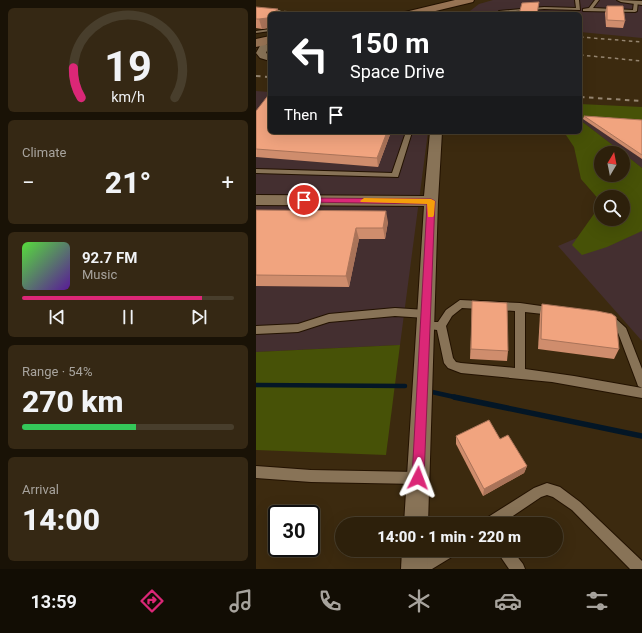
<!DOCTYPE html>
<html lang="en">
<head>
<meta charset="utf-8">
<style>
  body { margin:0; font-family:Roboto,sans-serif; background:#352814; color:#f1f3f6; height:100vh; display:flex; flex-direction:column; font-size:15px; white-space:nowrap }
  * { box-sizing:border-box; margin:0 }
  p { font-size:13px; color:#a7a39d }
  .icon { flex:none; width:22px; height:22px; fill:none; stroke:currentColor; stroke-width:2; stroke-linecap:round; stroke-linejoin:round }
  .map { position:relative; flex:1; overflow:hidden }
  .details { display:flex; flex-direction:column; gap:8px; padding:8px; background:#191206; width:256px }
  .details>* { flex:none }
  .banner { position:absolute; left:12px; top:12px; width:314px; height:122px; border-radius:6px; box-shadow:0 4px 16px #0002,0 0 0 1px #483e2c; background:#202124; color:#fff; overflow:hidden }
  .needle { width:26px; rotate:10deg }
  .fabs { position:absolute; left:338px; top:146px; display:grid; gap:8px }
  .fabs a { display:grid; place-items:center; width:36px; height:36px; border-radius:50%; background:#2d200b; box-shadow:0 4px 16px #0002,0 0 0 1px #483e2c; font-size:20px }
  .speed { position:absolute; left:12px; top:505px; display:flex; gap:8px; font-size:20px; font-weight:700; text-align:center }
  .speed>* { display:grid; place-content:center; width:52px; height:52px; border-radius:50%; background:#2d200b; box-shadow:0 4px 16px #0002,0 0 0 1px #483e2c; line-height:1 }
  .speed .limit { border:2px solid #111; border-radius:6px; background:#fff; color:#111 }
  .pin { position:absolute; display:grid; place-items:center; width:34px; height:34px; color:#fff; margin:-17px; border:2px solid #fff; border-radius:50%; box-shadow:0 1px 4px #0007 }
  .me { position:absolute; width:44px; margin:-22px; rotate:3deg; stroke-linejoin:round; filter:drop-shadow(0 0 3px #0008) }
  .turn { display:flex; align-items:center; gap:14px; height:84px; padding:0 16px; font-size:18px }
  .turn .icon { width:52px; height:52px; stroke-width:2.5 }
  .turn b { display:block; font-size:28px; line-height:34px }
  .then { display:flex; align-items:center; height:38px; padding:0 16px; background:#0003; gap:8px; font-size:15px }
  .big { font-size:30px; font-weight:800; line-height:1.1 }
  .details .widget { flex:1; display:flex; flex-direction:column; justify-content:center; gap:6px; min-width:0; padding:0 14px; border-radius:6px; background:#352814 }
  .details .dial { align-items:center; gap:0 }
  .dial svg { height:104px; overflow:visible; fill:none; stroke:#483e2c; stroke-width:7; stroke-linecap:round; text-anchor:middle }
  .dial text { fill:#f1f3f6; stroke:none }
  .song { display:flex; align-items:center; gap:12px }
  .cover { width:48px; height:48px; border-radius:6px; background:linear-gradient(135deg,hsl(110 70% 55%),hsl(270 70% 35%)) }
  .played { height:4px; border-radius:2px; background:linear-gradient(90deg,#db2777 85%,#483e2c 85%) }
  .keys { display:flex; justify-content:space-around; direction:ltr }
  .heat { display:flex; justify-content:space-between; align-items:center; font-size:22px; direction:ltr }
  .charge { height:6px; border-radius:3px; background:linear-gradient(90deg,#34c759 54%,#483e2c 0) }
  .trip { position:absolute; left:79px; top:517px; width:228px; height:40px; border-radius:20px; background:#2d200b; box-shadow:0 4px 16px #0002,0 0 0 1px #483e2c; font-weight:800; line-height:40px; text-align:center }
  .menu { display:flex; height:64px; justify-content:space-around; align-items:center; background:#120d04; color:#a7a39d }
  .menu .icon { width:28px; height:28px }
  .menu .current { color:#db2777 }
  .menu b { font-size:18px; color:#f1f3f6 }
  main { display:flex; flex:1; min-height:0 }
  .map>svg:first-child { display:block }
  .industrial { fill:#442f30 }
  .green { fill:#475207 }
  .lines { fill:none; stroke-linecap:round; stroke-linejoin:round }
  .stream-far1 { stroke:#031626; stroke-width:4.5 }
  .stream { stroke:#031626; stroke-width:5.5 }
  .lane-casing { stroke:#231200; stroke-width:2 }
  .street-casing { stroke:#231200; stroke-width:2 }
  .secondary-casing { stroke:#231200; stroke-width:2 }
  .lane { fill:#887357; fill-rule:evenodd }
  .street { fill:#887357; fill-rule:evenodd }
  .secondary { fill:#987454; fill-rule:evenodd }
  .rail-far1 { stroke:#958570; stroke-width:1.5; stroke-dasharray:3.5 3.5; stroke-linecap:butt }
  .rail { stroke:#958570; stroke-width:2; stroke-dasharray:4.5 4.5; stroke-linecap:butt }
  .wall { fill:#cf8d6d }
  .shaded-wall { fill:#a97359 }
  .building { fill:#f1a47f; stroke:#a97359 }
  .route { fill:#db2777; stroke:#8e194d }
  .slow { fill:#f59e0b }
</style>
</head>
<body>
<main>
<section class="details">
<div class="widget dial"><svg viewBox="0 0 100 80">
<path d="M14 69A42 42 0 1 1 86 69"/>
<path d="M14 69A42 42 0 0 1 8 46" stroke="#db2777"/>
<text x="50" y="56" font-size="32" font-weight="700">19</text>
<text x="50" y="72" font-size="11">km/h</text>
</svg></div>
<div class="widget"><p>Climate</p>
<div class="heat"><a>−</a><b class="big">21°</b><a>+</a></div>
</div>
<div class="widget">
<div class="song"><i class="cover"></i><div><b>92.7 FM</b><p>Music</p></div></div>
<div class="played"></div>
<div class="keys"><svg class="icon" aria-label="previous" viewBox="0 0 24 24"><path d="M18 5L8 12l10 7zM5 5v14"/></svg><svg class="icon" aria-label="pause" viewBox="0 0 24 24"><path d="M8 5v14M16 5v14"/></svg><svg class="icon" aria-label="next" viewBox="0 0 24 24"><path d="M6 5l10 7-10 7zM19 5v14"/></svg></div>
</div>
<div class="widget"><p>Range · 54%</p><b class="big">270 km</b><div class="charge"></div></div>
<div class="widget"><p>Arrival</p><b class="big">14:00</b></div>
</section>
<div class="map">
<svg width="386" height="569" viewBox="0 0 386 569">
  <rect width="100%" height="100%" fill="#3c2a0f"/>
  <g class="industrial">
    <path d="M237,0H386V38L324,32V14H210L223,4Z"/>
    <path d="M0,91L14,92V132H172L144,345L0,352Z"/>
    <path d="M324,117L386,120V168L324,120Z"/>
    <path d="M366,219L386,223V341L302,246Z"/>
  </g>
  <g class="green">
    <path d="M324,104L386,107V120L324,117Z"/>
    <path d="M324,120L367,153H345V175H367V153L386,168V231L351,247L326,255L316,245L345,204V219H367V197H345V202L325,179L318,147L308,132H324Z"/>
    <path d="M144,345L130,455L0,450V352Z"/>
  </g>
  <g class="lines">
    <g class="stream-far1">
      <path d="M0,385L149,386"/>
      <path d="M176,392L203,398"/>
    </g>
    <path class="stream" d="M198,397L386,436"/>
    <g class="lane-casing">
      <g id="lane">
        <path d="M319,0H323L324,10L288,9L245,12L243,11L288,7L320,8Z"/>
        <path d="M339,0H343L337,8L377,10L378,2L382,1L381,11L379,12L327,11V9L333,8Z"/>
        <path d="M14,29V31L0,33V31Z"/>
        <path d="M150,132H156L142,177L0,173V169L136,173Z"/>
        <path d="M204,300L264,303L299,308L301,311L299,314L296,315L269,312V369L318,376L386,388V398L296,382L205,373L192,368L188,363L181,330L166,328L164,325L166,322H182L190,310ZM206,308L259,311V368L205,363L200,362L197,358L190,326L196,316Z"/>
        <path d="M139,308L170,310L173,311L175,314L173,317L170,318L139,316L73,322L42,332L0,334V326L42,324L73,314Z"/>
        <path d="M350,315L358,317L370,328L386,369V388L382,386L381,383L361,330L352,323L347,322L345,319L347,316Z"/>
        <path d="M0,466L55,470L162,472L166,474L168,478L166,482L162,484L55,482L0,478Z"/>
        <path d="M291,483L304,487L324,502L386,561V569H374L316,510L297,497L291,495L285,497L245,524H228L229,519L278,488Z"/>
        <path d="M182,550H201L199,555L176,569H157L159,564Z"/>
        <path d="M240,550H256L267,564L269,569H253Z"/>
      </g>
    </g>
    <g class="street-casing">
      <g id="street">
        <path d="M361,0L386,1V5L365,2Z"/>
        <path d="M8,43L13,46L10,53L14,55V61L4,58L0,53L5,44Z"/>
        <path d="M174,132H186L182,201L172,524H148L168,206L0,205V195L168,196Z"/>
        <path d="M146,550H172L171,569H145Z"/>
      </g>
    </g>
    <g class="secondary-casing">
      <g id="secondary">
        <path d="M199,0H218L217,2L167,14H147L149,12Z"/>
        <path d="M14,36V44L0,47V39Z"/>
      </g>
    </g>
    <use href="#lane" class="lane"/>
    <use href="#street" class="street"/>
    <use href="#secondary" class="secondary"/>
    <g class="rail-far1">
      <path d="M0,9L58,14"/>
      <path d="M324,37L386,42"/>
      <path d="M324,55L386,61"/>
    </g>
    <g class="rail">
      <path d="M0,76L14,77"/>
      <path d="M324,97L386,101"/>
    </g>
  </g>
  <g class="wall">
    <path d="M351,6L369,21L367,28L350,27L349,13Z"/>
    <path d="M0,7L13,28L6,29L0,28Z"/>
    <path d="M0,111L14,132H135L122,167L0,157Z"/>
    <path d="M328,116L386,120V159L327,119Z"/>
    <path d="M0,210L132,222L129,239H103L93,287L0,286Z"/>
    <path d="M286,304L363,349L358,359L282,349L284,314Z"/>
    <path d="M216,311L252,351L251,361L214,359Z"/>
    <path d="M200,436L244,439L271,466L268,473L227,496L200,444Z"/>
  </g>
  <g class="shaded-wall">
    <path d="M22,9L23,14H16Z"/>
    <path d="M14,16V27L6,29L3,19Z"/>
    <path d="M131,132H135L122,167L121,158Z"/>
    <path d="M130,211L132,222L129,239L127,228Z"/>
    <path d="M100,228L103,239L93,287L90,276Z"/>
    <path d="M271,466L268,473L227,496L228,489Z"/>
  </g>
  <g class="building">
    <path d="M283,2L281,14H263L266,3Z"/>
    <path d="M351,6H367L369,21L351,20Z"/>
    <path d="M0,7L22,9L16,14H14V16L11,18L3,19H0Z"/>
    <path d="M14,93V132H131L121,158L0,149V111Z"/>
    <path d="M328,116L386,120V155Z"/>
    <path d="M0,210L130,211L127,228H100L90,276L0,275Z"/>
    <path d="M216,301L251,303L252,351L215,349Z"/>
    <path d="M286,304L341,311L356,314L360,317L363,349L285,339Z"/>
    <path d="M233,420L244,439L252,435L271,466L228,489L200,436Z"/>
  </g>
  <path class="route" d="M45,198L175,199L179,201L168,478L166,482L162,484L158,482L156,478L171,204L48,202L44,200Z"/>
  <path class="slow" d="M108,198L175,199L179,201L178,215L177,217H172L171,204L105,202L104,201Z"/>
</svg>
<div class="fabs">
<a><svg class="needle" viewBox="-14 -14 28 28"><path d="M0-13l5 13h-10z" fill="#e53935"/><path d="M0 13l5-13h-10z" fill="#a7a39d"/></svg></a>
<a><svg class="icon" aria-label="search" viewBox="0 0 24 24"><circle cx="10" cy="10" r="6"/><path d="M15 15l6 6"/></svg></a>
</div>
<div class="speed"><div class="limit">30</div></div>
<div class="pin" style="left:48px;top:200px;background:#d93025"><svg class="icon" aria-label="arrive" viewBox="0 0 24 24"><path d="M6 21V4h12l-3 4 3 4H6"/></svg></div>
<svg class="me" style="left:162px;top:478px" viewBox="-20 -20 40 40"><path d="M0-17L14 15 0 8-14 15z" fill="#db2777" stroke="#fff" stroke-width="4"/></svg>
<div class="trip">14:00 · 1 min · 220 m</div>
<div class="banner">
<div class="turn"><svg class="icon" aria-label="left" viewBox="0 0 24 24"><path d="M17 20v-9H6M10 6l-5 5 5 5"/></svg><div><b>150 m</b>Space Drive</div></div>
<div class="then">Then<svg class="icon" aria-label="arrive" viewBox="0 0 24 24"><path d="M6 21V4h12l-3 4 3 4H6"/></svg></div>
</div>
</div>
</main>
<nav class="menu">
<b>13:59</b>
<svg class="icon current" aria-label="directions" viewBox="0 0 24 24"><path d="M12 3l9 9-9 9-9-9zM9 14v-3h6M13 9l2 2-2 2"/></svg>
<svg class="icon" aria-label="music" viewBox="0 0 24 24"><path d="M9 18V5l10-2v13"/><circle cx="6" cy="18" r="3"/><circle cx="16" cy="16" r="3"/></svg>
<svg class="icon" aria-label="phone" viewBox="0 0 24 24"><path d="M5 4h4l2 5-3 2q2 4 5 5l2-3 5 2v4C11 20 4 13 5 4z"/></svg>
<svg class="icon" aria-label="climate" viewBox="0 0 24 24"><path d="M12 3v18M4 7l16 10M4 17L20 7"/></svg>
<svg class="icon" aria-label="car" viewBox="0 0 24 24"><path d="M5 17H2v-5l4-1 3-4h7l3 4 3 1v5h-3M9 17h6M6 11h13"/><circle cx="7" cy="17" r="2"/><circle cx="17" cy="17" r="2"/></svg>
<svg class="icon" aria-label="filters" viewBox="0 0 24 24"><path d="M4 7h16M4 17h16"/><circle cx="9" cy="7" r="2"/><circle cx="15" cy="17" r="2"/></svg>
</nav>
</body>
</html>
